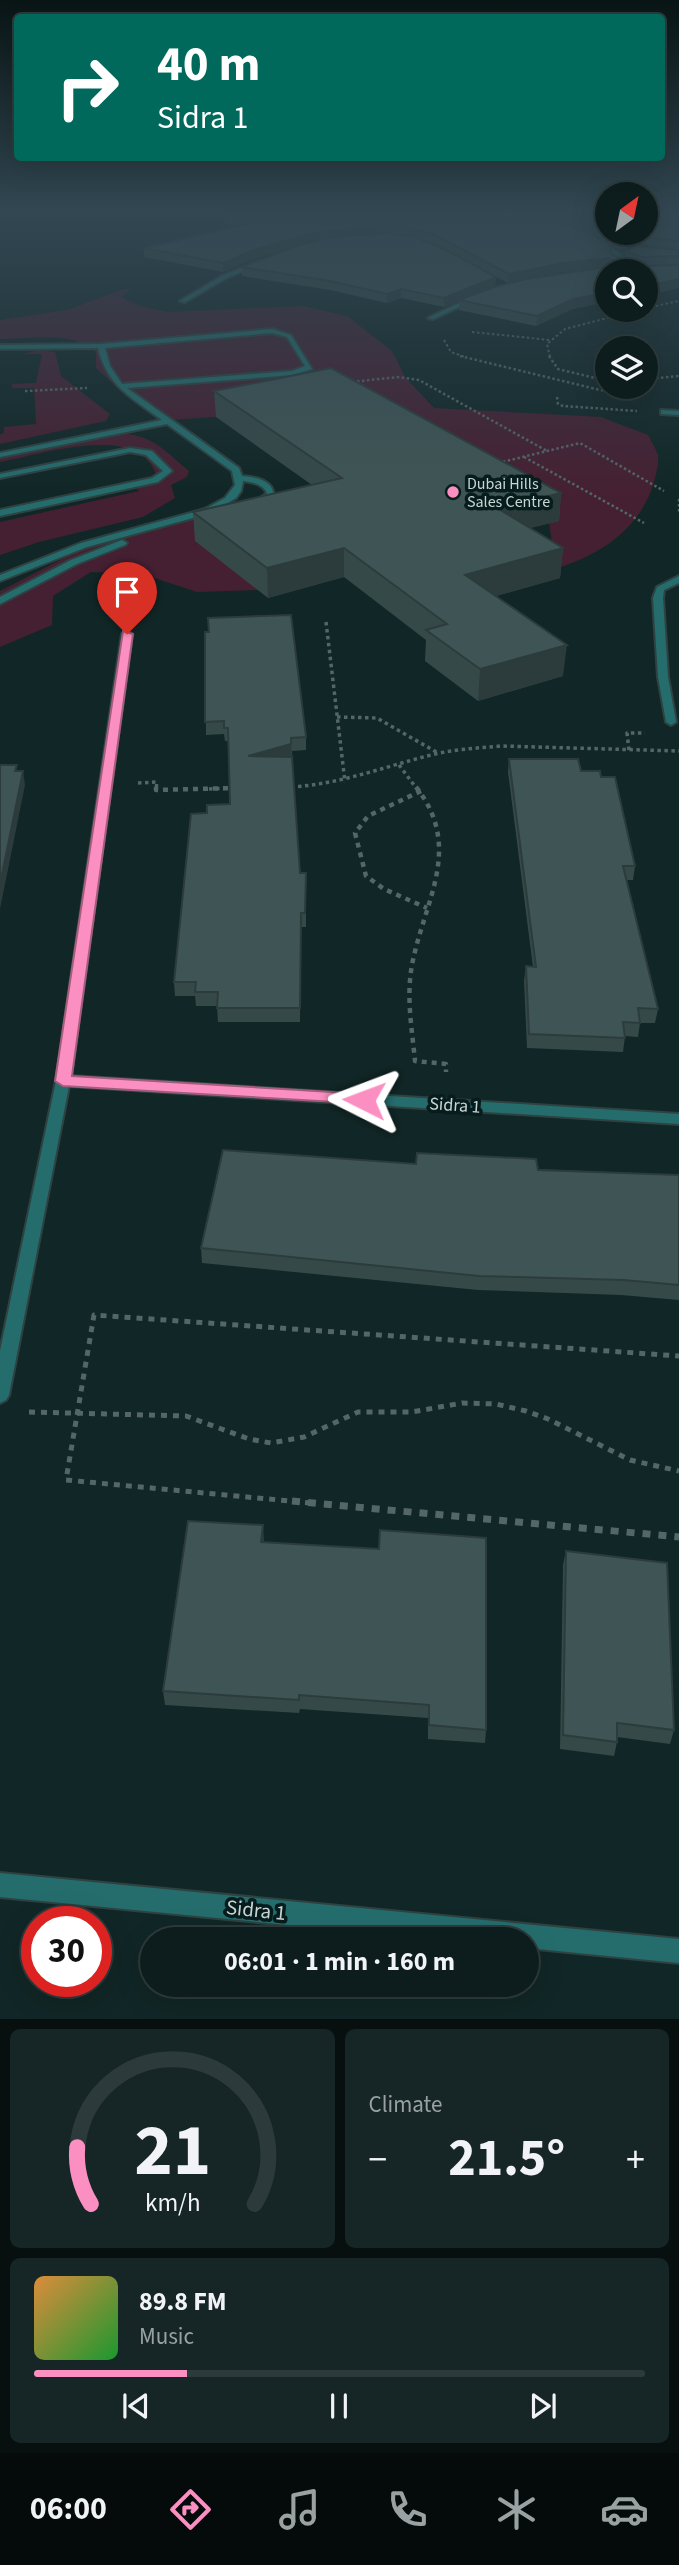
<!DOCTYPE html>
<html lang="en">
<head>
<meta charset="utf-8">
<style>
  body { margin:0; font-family:"Source Sans 3",sans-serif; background:#162525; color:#f1f3f6; height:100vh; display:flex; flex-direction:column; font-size:26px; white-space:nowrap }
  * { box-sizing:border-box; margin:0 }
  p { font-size:23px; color:#9aa1a3 }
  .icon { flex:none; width:38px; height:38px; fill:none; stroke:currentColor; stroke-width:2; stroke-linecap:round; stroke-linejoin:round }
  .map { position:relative; height:2019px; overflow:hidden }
  .side { display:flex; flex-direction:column; gap:10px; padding:10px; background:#070f0f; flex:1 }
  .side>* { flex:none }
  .top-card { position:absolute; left:14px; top:14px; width:651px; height:147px; border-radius:7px; box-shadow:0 7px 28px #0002,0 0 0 2px #2d3a3b; background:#00695c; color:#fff; overflow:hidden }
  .needle { width:46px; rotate:33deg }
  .buttons { position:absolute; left:595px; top:182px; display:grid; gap:14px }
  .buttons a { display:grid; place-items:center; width:63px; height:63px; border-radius:50%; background:#0d1c1c; box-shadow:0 7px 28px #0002,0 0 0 2px #2d3a3b; font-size:35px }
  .speed { position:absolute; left:21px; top:1906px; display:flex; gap:14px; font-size:35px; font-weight:700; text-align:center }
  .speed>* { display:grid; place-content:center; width:91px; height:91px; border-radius:50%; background:#0d1c1c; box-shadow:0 7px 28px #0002,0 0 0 2px #2d3a3b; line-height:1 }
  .speed .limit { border:10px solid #d22; background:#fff; color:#111 }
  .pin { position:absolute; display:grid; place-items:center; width:60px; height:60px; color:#fff; margin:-72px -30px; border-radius:50% 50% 50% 0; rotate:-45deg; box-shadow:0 0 7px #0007 }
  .pin .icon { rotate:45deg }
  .me { position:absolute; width:77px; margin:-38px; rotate:273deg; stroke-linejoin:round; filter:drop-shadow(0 0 5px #0008) }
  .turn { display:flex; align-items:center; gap:24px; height:147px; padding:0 28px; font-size:32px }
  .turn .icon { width:91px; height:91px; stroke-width:2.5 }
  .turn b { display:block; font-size:49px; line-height:60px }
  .big { font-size:52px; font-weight:700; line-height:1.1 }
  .side .card { flex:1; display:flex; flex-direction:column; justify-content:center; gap:10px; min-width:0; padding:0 24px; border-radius:10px; background:#162525 }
  .side .dial { align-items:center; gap:0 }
  .dial svg { height:182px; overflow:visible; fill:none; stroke:#2d3a3b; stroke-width:7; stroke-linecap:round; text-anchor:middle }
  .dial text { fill:#f1f3f6; stroke:none }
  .song { display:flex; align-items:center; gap:21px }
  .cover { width:84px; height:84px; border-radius:10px; background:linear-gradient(135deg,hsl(30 70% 55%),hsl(130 70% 35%)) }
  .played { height:7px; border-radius:4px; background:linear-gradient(90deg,#fc8fc1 25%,#2d3a3b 25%) }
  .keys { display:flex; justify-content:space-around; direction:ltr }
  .heat { display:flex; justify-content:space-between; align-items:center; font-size:38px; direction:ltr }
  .side .tiles { flex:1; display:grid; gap:10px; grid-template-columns:1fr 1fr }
  .card:last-child { grid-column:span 2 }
  .trip { position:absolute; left:140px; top:1927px; width:399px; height:70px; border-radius:35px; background:#0d1c1c; box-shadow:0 7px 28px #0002,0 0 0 2px #2d3a3b; font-weight:700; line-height:70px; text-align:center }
  .tabs { display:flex; height:112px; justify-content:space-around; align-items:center; background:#050b0b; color:#9aa1a3 }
  .tabs .icon { width:49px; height:49px }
  .tabs .on { color:#fc8fc1 }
  .tabs b { font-size:32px; color:#f1f3f6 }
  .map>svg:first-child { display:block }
  .green { fill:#452032 }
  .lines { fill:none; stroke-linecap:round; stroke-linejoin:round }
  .lane-casing { stroke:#2e4242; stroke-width:4 }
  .street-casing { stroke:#2e4242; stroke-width:4 }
  .path-far5 { stroke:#546666; stroke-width:2; stroke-dasharray:2.5 2.5; stroke-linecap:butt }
  .path-far4 { stroke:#546666; stroke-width:2.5; stroke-dasharray:2.5 2.5; stroke-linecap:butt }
  .path-far3 { stroke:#546666; stroke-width:3.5; stroke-dasharray:3.5 3.5; stroke-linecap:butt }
  .path-far2 { stroke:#546666; stroke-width:4.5; stroke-dasharray:5 5; stroke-linecap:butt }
  .path-far1 { stroke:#546666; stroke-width:5; stroke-dasharray:6 6; stroke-linecap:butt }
  .path { stroke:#546666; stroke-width:7; stroke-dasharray:8 8; stroke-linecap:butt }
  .lane { fill:#256d6d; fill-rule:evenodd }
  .street { fill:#256d6d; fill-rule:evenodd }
  .wall { fill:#364949; fill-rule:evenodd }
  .shaded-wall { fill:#2c3c3c }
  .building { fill:#3f5555; stroke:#2c3c3c; stroke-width:2 }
  .route { fill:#fc8fc1; stroke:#a45d7d; stroke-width:2 }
  .poi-dot { fill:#fc8fc1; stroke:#071c1c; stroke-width:2.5 }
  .labels { text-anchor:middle; stroke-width:7; stroke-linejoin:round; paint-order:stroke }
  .far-poi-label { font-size:16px; fill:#c8d5d4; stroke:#071c1c; text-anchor:start }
  .street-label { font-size:18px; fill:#c8d5d4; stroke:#071c1c }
  .near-street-label { font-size:21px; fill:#c8d5d4; stroke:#071c1c }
</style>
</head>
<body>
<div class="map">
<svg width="679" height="2019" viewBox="0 0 679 2019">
  <rect width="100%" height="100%" fill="#112626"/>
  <g class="green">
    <path d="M124,289H131L121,297L139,306L168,312L302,306L347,316L392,351L405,377L434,408L601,417L648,435C651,441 656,449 658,455C659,463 656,474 654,482C641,527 603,553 561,567L540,559L553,549L549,523L558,520L216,417L169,420L116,386L96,368V352C72,330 31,339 0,339V320L67,310Z"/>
    <path d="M38,350L55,352L61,376L110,414L106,421L0,444V435L4,432V427L36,424L34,388H12V384L36,383L42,354H23Z"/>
    <path d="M109,433C151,433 158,445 189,471L187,477L171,485L175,498L143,517L39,542L0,555V522L139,491L130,482L156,475C140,421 40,455 0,462V455Z"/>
    <path d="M188,516L245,528L258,590L197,592L142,574L91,572L53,596L52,625L0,647V591L93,543Z"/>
  </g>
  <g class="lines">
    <g class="lane-casing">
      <g id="lane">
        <path d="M272,329L291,335L312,369L293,375L127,388L239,468L242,476C256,477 273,480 274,496L261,506H255V502L267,493C262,484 253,482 243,481L241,491L236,498L211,513L87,547L0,581V575L81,543L205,509L225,498L235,485L232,471L167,424L0,457V453L162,420C132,398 107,386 98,348L0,349V345L101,344ZM272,333L287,337L305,366L292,371L122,384L110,366L105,348Z"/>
        <path d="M130,448L152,451L172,471L158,482L0,516V510L152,478L163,471L146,455L130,452L0,478V474Z"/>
        <path d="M122,540L127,543L125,545L77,564L0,604V597L71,560Z"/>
      </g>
    </g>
    <g class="street-casing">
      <g id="street">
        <path d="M596,239L621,254L622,255L617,256L594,242Z"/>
        <path d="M258,261L260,264L226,278L185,302L180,301L222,276Z"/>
        <path d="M476,295L478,298L433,319L428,318Z"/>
        <path d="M661,410L679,411V415L661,414Z"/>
        <path d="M679,576V583L664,590L663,598L668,677L676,722L671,725L666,722L658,677L653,598L657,587Z"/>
        <path d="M127,631L132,634L71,1076L679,1114V1124L69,1086L9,1395L6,1400L0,1403V1351L56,1081L122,634Z"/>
        <path d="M0,1873L679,1939V1963L527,1948V1939H433L0,1897Z"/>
      </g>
    </g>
    <g class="path-far5">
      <path d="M646,308L679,301"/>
      <path d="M472,332L550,340"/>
      <path d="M444,340L451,352L465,357"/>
      <path d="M550,357L547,344L565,329L638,310"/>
    </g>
    <g class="path-far4">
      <path d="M460,356L600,390L644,394"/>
      <path d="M549,356L558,369L607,381"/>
      <path d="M646,379L679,376"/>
      <path d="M352,382L398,377L419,380L547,451"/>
      <path d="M25,391L87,388"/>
      <path d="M557,397L558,404L563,406L637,411"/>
      <path d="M524,457L644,523"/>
      <path d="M498,463L580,443L664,491"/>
      <path d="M679,499V512"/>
    </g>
    <g class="path-far3">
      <path d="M326,622L345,782"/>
      <path d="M337,717L377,718L438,753"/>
      <path d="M629,750L627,733H645"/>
      <path d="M399,765L417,789"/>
      <path d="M138,783L157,782L156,789"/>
      <path d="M291,787C342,784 386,766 435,754C457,749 479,748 501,746L679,751"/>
      <path d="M209,789L233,788"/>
    </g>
    <g class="path-far2">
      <path d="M156,787V790L233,788"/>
      <path d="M416,787C464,848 424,901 412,965C406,997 412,1029 415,1061L446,1064V1072"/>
      <path d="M421,791L368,816L355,833L366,876L384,889L427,908"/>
    </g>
    <g class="path-far1">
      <path d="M29,1412L186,1416L249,1439L271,1443L304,1437L358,1412H412L462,1403L496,1404L526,1411L548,1419L630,1460L679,1471"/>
      <path d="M311,1503L66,1480L94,1315L679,1356"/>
    </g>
    <path class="path" d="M292,1501L679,1537"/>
    <use href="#lane" class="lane"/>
    <use href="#street" class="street"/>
  </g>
  <g class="wall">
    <path d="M269,210L612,247L611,253L618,258L624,260L625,251L668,248L646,245L614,233H646L679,210V288L646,295V271H607V302L572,309L536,326L459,310V301L444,307L401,298L387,303L330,290L242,276V267L285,250L251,260L223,272L144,257V248L236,227L225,223L224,214ZM422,240L432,243L447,251ZM452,253L508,283L495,286L496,277ZM607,268L540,277L562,272Z"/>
    <path d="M532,210H607V230L560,211L555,210L628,240L627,248L620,250L599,238Z"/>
    <path d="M214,391L561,493L559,521L529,528L563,548L560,578L496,596L563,676L478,701L425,661L426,640L344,577L268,598L195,541L193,512L312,485L216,417Z"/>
    <path d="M205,632L306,737V750L292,751L300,873H306V927H301L300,1022H218L217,1006H196L195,996H175L174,982L207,813L230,804L228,741H225L224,734L206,735Z"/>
    <path d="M509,759L581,771L601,777L635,866L633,880H627L658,1009L655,1023H640L638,1037L625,1036L623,1052L527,1048L524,981L526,966L533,967L508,772Z"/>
    <path d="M416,1164L679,1175V1300L621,1295L478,1290L202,1263L201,1248Z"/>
    <path d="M264,1540V1542L486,1730L485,1743L428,1739V1718L300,1709L299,1713L165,1705L163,1691Z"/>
    <path d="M566,1551L674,1730L670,1744L617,1737V1742L614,1756L560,1749L563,1565Z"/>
  </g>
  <g class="shaded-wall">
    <path d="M391,224V232L308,243L251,260L223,272V263L251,251L308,234Z"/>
    <path d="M628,240L627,248L620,250L621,241Z"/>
    <path d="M608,258L607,267L562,272L508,283L509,274L563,263Z"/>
    <path d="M496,277L495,286L444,307V298Z"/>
    <path d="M679,279V288L646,295V286Z"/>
    <path d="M401,289V298L387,303V294Z"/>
    <path d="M607,293V302L572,309L536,326L537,316L573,299Z"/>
    <path d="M561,493L559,521L495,537L497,508Z"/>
    <path d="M344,548V577L268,598L267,568Z"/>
    <path d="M563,548L560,578L464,605L465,575Z"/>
    <path d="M567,645L563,676L478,701L480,669Z"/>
    <path d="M291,744L292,757L248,756Z"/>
    <path d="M23,771L25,785L0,909V884Z"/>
    <path d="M263,1525L264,1540L262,1556L261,1542Z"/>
  </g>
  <g class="building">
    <path d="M269,210H531L594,235L612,247L610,252L618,258L644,266L679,265V279L646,286V271H607V293L573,299L537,316L459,300L494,287L526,279L608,267L613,260L608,258L563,263L509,274L433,234L391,224L308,234L251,251L223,263L144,248L252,223L224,214Z"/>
    <path d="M553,210L607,231V233H611L628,240L621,241L600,229Z"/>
    <path d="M580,210H607V221Z"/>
    <path d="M646,210H679V241L647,237L637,233H646Z"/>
    <path d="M387,233L415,237L448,251L496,277L444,298L401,289L387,294L330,281L242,267L297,246L327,238Z"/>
    <path d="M638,246L679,250V256L641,257L625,251Z"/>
    <path d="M331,368L561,493L497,508L563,548L465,575L567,645L480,669L426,630L447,624L344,548L267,568L193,512L342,478L214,391Z"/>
    <path d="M291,615L306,737L291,738V744L248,756L292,757L300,873H306L305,913H301L300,1008H217L218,992H195L196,982H174L191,814L207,813V805L230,804L228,728H224V721L205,722V632H209L208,618Z"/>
    <path d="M509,759H578L581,771H600L601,777H615L635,866H623L658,1009L638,1008L640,1023L623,1022L625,1038L529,1034L526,966L536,967Z"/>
    <path d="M0,765H17L15,771H23L0,884Z"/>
    <path d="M223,1150L416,1164L417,1153L536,1159L538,1170L679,1175V1285L624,1280L479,1276L201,1248Z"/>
    <path d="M188,1521L263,1525L261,1542L379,1549L380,1530L486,1538V1730L429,1725V1705L299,1695V1700L163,1691Z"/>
    <path d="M566,1551L667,1563L674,1730L617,1723V1742L563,1735Z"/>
  </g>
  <linearGradient id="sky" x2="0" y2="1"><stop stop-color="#091515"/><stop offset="0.43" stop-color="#324752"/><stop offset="1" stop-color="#324752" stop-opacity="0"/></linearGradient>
  <rect width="679" height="493" fill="url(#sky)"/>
  <path class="route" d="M123,631L133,634L72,1076L364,1094L370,1095L372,1100L370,1104L63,1086L55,1081Z"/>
  <circle class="poi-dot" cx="453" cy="492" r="7"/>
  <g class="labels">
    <g class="far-poi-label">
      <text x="467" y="489">Dubai Hills<tspan x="467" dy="18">Sales Centre</tspan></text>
    </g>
    <g class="street-label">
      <text transform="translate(455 1105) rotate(4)" y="6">Sidra 1</text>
    </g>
    <g class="near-street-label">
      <text transform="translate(256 1910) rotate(6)" y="7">Sidra 1</text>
    </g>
  </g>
</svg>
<div class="buttons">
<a><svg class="needle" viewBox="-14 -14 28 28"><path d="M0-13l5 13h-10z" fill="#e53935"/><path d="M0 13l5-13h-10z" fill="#9aa1a3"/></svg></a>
<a><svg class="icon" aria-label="search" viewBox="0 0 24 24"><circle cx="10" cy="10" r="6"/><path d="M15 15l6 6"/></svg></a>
<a><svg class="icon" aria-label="layers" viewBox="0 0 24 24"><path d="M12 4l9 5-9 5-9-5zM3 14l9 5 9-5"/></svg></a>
</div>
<div class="speed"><div class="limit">30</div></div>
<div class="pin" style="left:127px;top:634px;background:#d93025"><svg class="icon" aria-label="arrive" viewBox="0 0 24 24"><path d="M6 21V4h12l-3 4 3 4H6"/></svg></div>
<svg class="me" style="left:364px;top:1100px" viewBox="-20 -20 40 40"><path d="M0-17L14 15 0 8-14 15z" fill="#fc8fc1" stroke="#fff" stroke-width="4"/></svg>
<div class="trip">06:01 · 1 min · 160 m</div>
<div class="top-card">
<div class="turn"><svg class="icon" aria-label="right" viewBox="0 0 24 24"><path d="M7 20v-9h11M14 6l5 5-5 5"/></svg><div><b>40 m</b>Sidra 1</div></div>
</div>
</div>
<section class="side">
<div class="tiles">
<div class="card dial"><svg viewBox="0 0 100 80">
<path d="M14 69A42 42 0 1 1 86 69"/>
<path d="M14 69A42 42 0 0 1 8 44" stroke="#fc8fc1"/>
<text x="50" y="56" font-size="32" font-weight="700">21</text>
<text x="50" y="72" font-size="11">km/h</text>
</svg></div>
<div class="card"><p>Climate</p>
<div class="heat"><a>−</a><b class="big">21.5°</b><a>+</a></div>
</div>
<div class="card">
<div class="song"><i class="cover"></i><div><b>89.8 FM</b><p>Music</p></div></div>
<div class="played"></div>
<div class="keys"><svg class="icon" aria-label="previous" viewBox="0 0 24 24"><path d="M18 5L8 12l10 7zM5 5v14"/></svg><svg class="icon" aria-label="pause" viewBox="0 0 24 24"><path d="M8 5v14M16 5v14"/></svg><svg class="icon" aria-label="next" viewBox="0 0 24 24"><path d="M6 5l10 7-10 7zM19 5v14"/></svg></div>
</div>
</div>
</section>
<nav class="tabs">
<b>06:00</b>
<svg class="icon on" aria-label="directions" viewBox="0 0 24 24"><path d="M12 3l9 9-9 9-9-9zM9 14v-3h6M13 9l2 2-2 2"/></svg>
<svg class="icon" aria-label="music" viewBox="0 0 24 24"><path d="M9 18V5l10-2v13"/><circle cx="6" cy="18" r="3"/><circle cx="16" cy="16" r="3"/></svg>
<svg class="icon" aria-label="phone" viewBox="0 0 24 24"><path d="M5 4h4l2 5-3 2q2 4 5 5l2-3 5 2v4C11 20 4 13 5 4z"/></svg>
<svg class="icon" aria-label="climate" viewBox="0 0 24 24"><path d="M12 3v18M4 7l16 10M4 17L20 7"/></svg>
<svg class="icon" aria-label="car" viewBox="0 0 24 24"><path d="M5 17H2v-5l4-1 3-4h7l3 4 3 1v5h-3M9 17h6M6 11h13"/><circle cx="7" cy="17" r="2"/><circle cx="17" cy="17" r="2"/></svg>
</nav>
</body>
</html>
